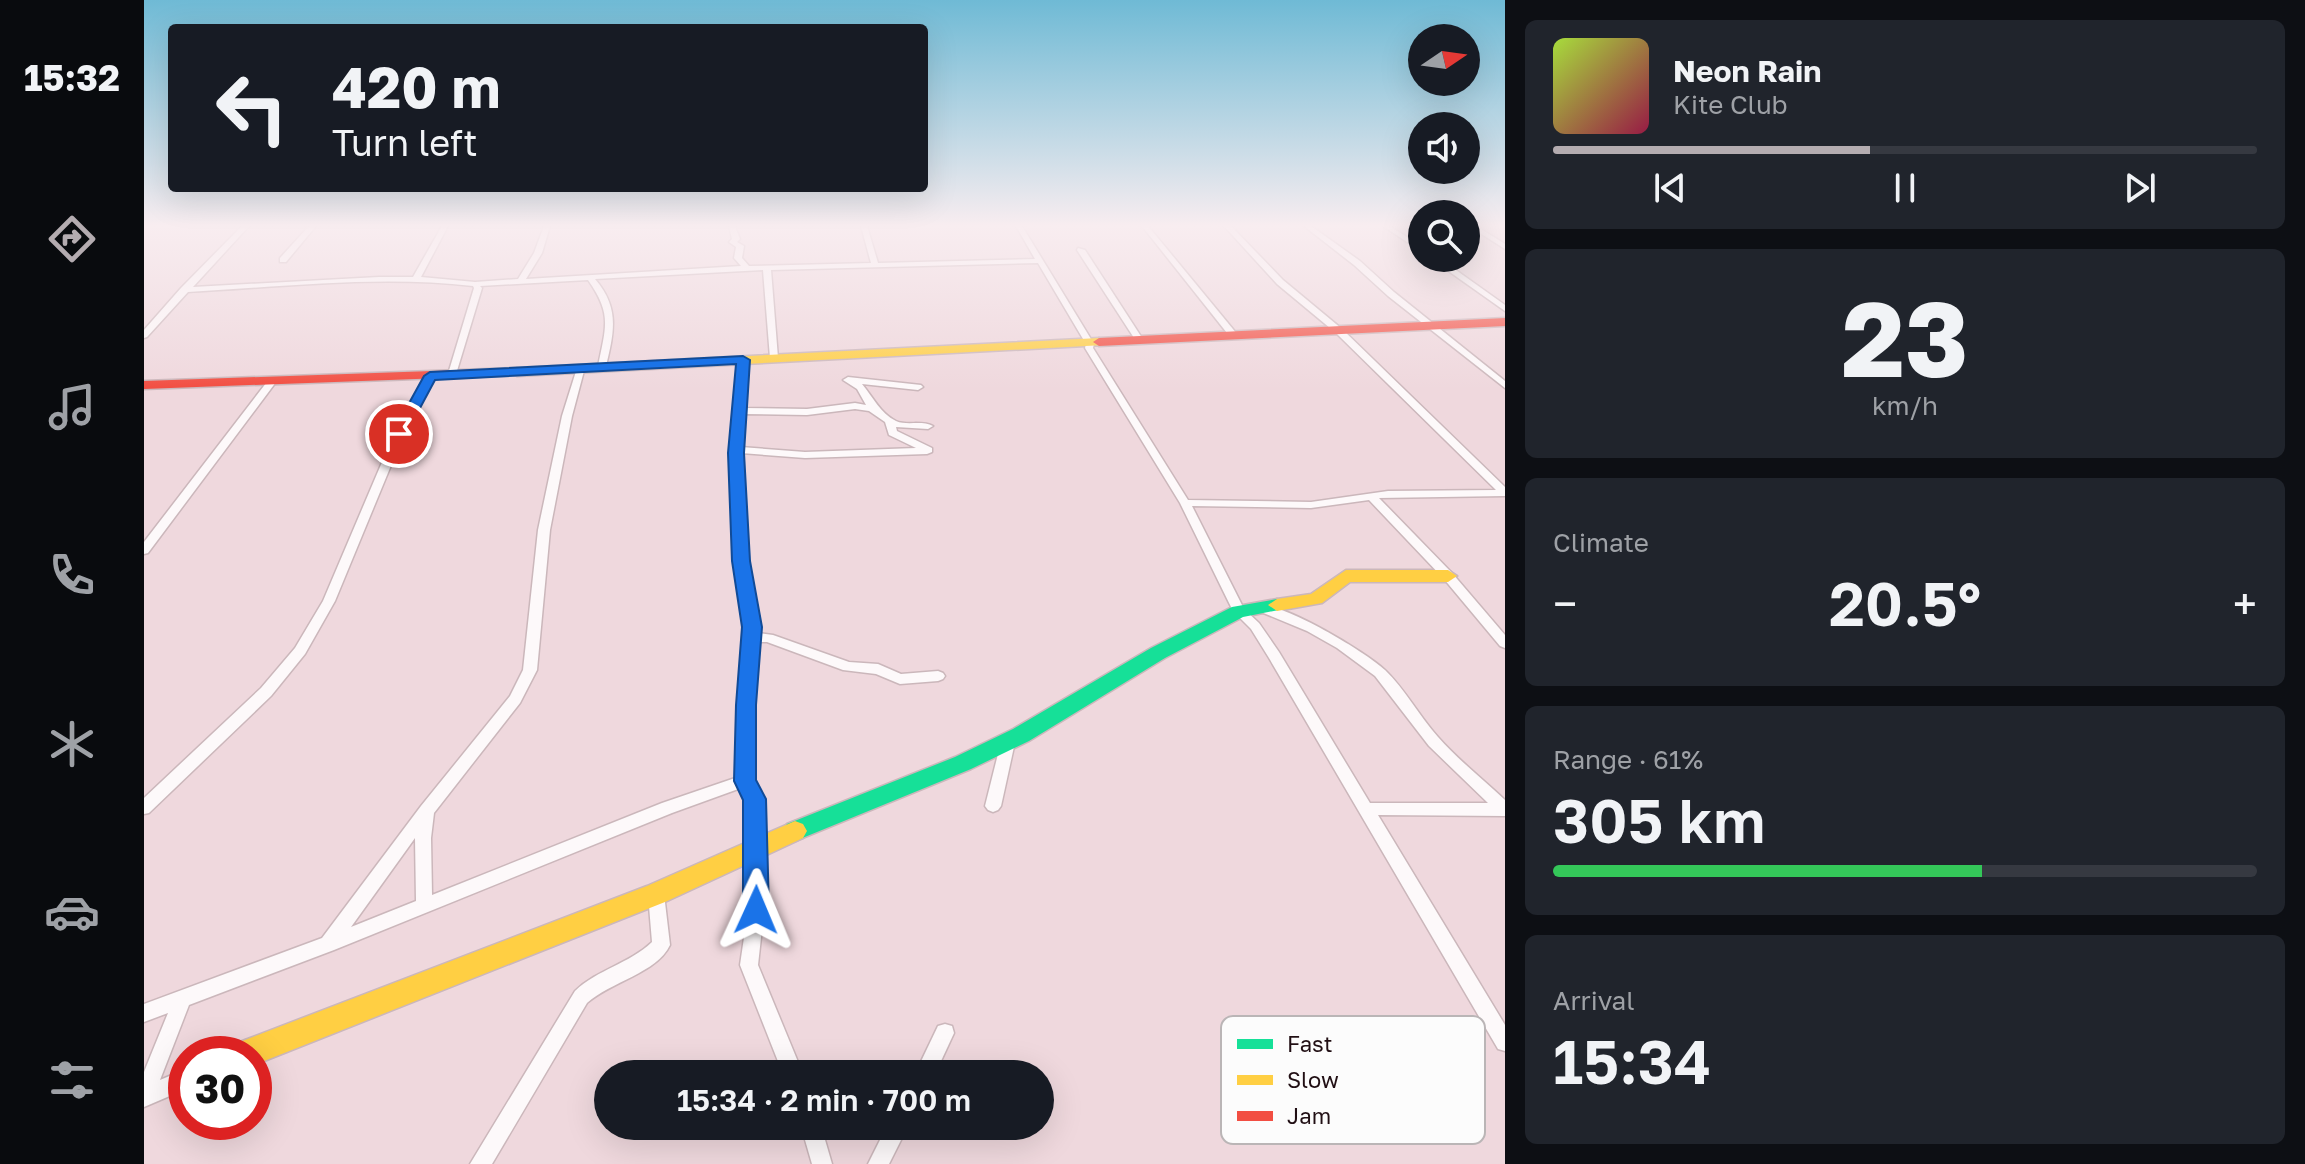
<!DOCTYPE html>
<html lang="en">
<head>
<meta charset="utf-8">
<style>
  body { margin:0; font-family:"Golos Text",sans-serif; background:#20242c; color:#f1f3f6; height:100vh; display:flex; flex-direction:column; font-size:30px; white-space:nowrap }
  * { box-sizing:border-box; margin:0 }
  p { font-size:26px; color:#9ea1a6 }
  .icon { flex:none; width:44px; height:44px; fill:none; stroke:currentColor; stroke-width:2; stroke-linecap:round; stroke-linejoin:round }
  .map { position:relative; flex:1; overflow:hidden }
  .side { display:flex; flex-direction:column; gap:20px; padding:20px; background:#0d0f14; width:800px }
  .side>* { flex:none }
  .hud { position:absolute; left:24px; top:24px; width:760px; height:168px; border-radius:8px; box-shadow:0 8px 32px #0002; background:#171b24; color:#f1f3f6; overflow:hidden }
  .needle { width:52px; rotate:77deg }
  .controls { position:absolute; left:1264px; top:24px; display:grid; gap:16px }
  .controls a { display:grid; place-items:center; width:72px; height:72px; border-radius:50%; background:#171b24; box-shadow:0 8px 32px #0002; font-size:40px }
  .speed { position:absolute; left:24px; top:1036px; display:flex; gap:16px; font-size:40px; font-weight:700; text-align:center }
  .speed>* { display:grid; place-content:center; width:104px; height:104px; border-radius:50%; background:#171b24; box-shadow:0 8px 32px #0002; line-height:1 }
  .speed .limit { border:12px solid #d22; background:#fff; color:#111 }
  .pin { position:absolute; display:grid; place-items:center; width:68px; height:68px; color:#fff; margin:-34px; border:4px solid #fff; border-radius:50%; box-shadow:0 2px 8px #0007 }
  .me { position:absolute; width:88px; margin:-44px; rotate:1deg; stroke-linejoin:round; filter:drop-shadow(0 0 6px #0008) }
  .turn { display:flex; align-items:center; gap:28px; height:168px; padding:0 32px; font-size:36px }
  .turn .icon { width:104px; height:104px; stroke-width:2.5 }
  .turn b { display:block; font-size:56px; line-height:68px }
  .big { font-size:60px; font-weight:600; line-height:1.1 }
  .side .tile { flex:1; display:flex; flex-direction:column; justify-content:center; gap:12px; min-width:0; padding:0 28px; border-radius:12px; background:#20242c }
  .side .dial { align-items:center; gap:0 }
  .dial b { font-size:104px; line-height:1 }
  .song { display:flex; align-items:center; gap:24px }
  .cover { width:96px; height:96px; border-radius:12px; background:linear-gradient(135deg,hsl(80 70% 55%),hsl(340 70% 35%)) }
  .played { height:8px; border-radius:4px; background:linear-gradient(90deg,#b4acb0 45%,#363941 45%) }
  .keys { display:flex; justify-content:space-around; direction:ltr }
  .heat { display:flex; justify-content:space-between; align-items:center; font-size:44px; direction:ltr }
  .charge { height:12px; border-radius:6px; background:linear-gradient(90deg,#34c759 61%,#363941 0) }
  .trip { position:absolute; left:450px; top:1060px; width:460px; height:80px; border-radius:40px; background:#171b24; box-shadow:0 8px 32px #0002; font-weight:600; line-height:80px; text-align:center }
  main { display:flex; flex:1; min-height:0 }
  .dock { display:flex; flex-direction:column; width:144px; justify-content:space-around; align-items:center; background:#090b0e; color:#9ea1a6 }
  .dock .icon { width:56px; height:56px }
  .dock .active { color:#b4acb0 }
  .dock b { font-size:36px; color:#f1f3f6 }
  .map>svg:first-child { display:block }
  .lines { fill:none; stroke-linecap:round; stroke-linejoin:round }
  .street-casing { stroke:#cbb7bb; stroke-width:3 }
  .fast-casing { stroke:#cbb7bb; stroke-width:3 }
  .slow-casing { stroke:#cbb7bb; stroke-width:3 }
  .jam-casing { stroke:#cbb7bb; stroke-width:3 }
  .street { fill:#fdf9fa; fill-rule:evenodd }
  .fast { fill:#16e098; fill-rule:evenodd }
  .slow { fill:#ffcf43; fill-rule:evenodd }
  .jam { fill:#f24e42; fill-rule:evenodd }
  .route { fill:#1a73e8; stroke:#114b97; stroke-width:2 }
  .key { fill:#fcfcfc; stroke:#bab5b6; stroke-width:2 }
  .key-label { font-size:22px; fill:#210f14 }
</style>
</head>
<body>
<main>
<nav class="dock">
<b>15:32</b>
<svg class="icon active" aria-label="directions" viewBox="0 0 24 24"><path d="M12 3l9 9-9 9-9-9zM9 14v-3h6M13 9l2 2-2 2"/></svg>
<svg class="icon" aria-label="music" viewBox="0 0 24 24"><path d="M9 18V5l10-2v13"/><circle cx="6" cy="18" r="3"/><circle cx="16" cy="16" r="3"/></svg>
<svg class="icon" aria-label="phone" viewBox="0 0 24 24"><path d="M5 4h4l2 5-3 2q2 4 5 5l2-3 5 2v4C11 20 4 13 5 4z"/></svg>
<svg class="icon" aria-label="climate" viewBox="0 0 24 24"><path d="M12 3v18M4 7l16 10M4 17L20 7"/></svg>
<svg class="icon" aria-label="car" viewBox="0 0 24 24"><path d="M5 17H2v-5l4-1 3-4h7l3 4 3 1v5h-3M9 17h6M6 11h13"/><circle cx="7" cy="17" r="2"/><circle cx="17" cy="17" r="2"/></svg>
<svg class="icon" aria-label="filters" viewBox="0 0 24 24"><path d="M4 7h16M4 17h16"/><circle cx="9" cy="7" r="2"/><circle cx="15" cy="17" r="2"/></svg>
</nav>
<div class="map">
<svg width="1361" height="1164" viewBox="0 0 1361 1164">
  <rect width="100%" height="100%" fill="#efd8dd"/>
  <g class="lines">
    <g class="street-casing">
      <g id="street">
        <path d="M98,226H105L49,287L235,277H269L298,226H304L277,277L331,282L374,279L390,253L400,226H406L398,253L382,279L597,266L590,258L592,247L585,242L588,239L585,226H591L596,239L593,242L600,246L598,258L605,266L727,263L717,226H723L734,263L891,259L872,226H878L950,344L949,348L1044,500L1167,502L1244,491L1352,490L1192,333L1133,284L1080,226H1087L1139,280L1198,329L1361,487V496L1235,498L1308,573L1361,635V648L1356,646L1300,579L1225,500L1167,508L1048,506L1100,609L1115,623L1135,652L1226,803H1344L1285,746L1231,676L1193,648L1163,631L1117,612L1115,609L1117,606C1140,603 1222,652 1241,670C1261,689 1275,716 1294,737C1314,760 1339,779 1361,800V816L1234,815L1361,1025V1051L1354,1049L1125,658L1107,629L1089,611L1036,503L941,348L942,344L894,263L627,270L634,358L630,361L626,358L619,270L451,279C476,308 470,332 462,366L458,369L454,366C462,326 468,314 444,280L336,286L338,288L312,374L308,377L304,374L330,288L329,286C235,275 138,287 44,292L3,337L0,338V330L37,288Z"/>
        <path d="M165,226H172L142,262H136V258Z"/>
        <path d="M998,226H1004L1093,334V338H1087Z"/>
        <path d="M1160,226H1167L1216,261L1250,292L1361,381V388L1244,296L1210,265Z"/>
        <path d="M1239,226H1246L1278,247V252Z"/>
        <path d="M1325,226H1332L1361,244V249Z"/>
        <path d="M934,248L941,250L1000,341L999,343L992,341L933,250Z"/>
        <path d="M1286,258H1295L1361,305V311Z"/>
        <path d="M599,357L603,360L600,408L663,409L711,403L722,405L713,389L699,380L704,377L777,385L779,387L774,390L718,384C729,397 736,413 752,421C763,426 778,420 789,426L784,429L752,427L753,431L788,448V452L783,454L661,458L597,453L603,561L614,633L629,635L705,662L734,664L757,674L794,671L799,673L801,676L799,679L794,681L756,684L732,674L699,670L623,642H613L609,705L608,781L619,799L621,847L620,910L614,965L659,1074H639L596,965L604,910L605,847L603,799L597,788L528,813L190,950L45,1005L16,1080L42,1069V1089L0,1107V1072L24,1013L0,1022V1004L178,938L277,806L366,696L379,670L394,530L418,416L434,365H440L441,367L428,416L406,530L393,670L376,703L290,813L287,838L288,895L518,803L594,777L595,705L602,627L591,561L587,453L595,360ZM711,409L725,411L741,422L745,435L772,448L661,452L597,447L600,414L663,415ZM271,838L272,901L207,927Z"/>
        <path d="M286,373L291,376L260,434L191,601L161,654L127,696L5,813L0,814V798L117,688L151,648L179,601L250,434L281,376Z"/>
        <path d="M129,377L134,380L132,382L4,553L0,554V542L126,378Z"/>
        <path d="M864,736L869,738L871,742L857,806L854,810L849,812L844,810L841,806L857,742L859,738Z"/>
        <path d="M512,887L518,889L520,894L526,945C513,973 466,982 443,1003L348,1164H326L431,991C454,969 485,964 508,942L504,894L506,889Z"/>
        <path d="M801,1024L808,1026L810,1033L791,1074H771L794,1026Z"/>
        <path d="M657,1126H677L688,1164H668Z"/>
        <path d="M743,1126H764L745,1164H724Z"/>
      </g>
    </g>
    <g class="fast-casing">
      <path id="fast" d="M1133,599L1142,605L1140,609L1099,617L1021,658L885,741L827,769L651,841L643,838L639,831L643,824L811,757L869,729L1007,648L1088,607Z"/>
    </g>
    <g class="slow-casing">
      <g id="slow">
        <path d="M955,338L961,342L960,345L373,376L366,372L373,368Z"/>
        <path d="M1202,570H1304L1313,576L1304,582H1206L1178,603L1133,611L1124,605L1133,599L1167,594Z"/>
        <path d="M651,821L659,824L663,831L659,838L521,902L110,1065V1054H87L91,1044L101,1040L503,886Z"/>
      </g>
    </g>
    <g class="jam-casing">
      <g id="jam">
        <path d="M1361,318V326L955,346L949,342L955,338Z"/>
        <path d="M373,368L380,372L378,375L0,389V381Z"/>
      </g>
    </g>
    <use href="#street" class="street"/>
    <use href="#fast" class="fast"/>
    <use href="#slow" class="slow"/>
    <use href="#jam" class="jam"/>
  </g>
  <linearGradient id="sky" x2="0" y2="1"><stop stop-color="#6fbad5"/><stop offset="0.58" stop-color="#f8edf0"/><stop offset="1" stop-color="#f8edf0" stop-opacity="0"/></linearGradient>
  <rect width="1361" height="389" fill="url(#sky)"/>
  <path class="route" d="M599,356L606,360L600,453L606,561L618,627L612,705V780L622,799L625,910L621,918L612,921L603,918L599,910V800L590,781L592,705L598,627L588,561L584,453L592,364L291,380L260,438H250L248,434L280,376L286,372Z"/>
  <rect x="1077" y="1016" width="264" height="128" rx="12" class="key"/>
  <rect x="1093" y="1039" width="36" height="10" fill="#16e098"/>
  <rect x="1093" y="1075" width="36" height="10" fill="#ffcf43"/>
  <rect x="1093" y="1111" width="36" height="10" fill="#f24e42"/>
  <g class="key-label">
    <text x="1143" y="1052">Fast</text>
    <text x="1143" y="1088">Slow</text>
    <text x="1143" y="1124">Jam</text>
  </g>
</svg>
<div class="controls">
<a><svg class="needle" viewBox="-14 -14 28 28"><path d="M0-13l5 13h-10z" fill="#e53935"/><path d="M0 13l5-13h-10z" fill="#9ea1a6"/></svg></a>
<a><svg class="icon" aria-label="sound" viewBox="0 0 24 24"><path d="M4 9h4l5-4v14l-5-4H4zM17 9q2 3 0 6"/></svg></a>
<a><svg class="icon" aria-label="search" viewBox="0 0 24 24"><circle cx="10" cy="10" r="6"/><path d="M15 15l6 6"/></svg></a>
</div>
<div class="speed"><div class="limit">30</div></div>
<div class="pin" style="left:255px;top:434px;background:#d93025"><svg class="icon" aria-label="arrive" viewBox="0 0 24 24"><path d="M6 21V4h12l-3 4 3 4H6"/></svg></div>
<svg class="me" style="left:612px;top:910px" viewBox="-20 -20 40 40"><path d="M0-17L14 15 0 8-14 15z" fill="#1a73e8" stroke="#fff" stroke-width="4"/></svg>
<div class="trip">15:34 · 2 min · 700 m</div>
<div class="hud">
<div class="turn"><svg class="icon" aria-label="left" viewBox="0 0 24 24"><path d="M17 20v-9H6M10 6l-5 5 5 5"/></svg><div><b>420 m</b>Turn left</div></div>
</div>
</div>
<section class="side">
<div class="tile">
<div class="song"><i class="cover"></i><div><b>Neon Rain</b><p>Kite Club</p></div></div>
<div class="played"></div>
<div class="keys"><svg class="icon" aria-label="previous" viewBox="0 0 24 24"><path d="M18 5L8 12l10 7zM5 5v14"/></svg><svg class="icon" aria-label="pause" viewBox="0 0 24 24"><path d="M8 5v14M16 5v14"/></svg><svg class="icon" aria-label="next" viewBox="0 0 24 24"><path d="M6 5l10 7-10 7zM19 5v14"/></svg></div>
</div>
<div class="tile dial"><b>23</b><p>km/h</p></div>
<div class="tile"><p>Climate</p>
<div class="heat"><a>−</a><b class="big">20.5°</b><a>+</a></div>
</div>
<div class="tile"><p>Range · 61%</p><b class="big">305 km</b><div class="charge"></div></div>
<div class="tile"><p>Arrival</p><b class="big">15:34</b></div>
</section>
</main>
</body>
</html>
